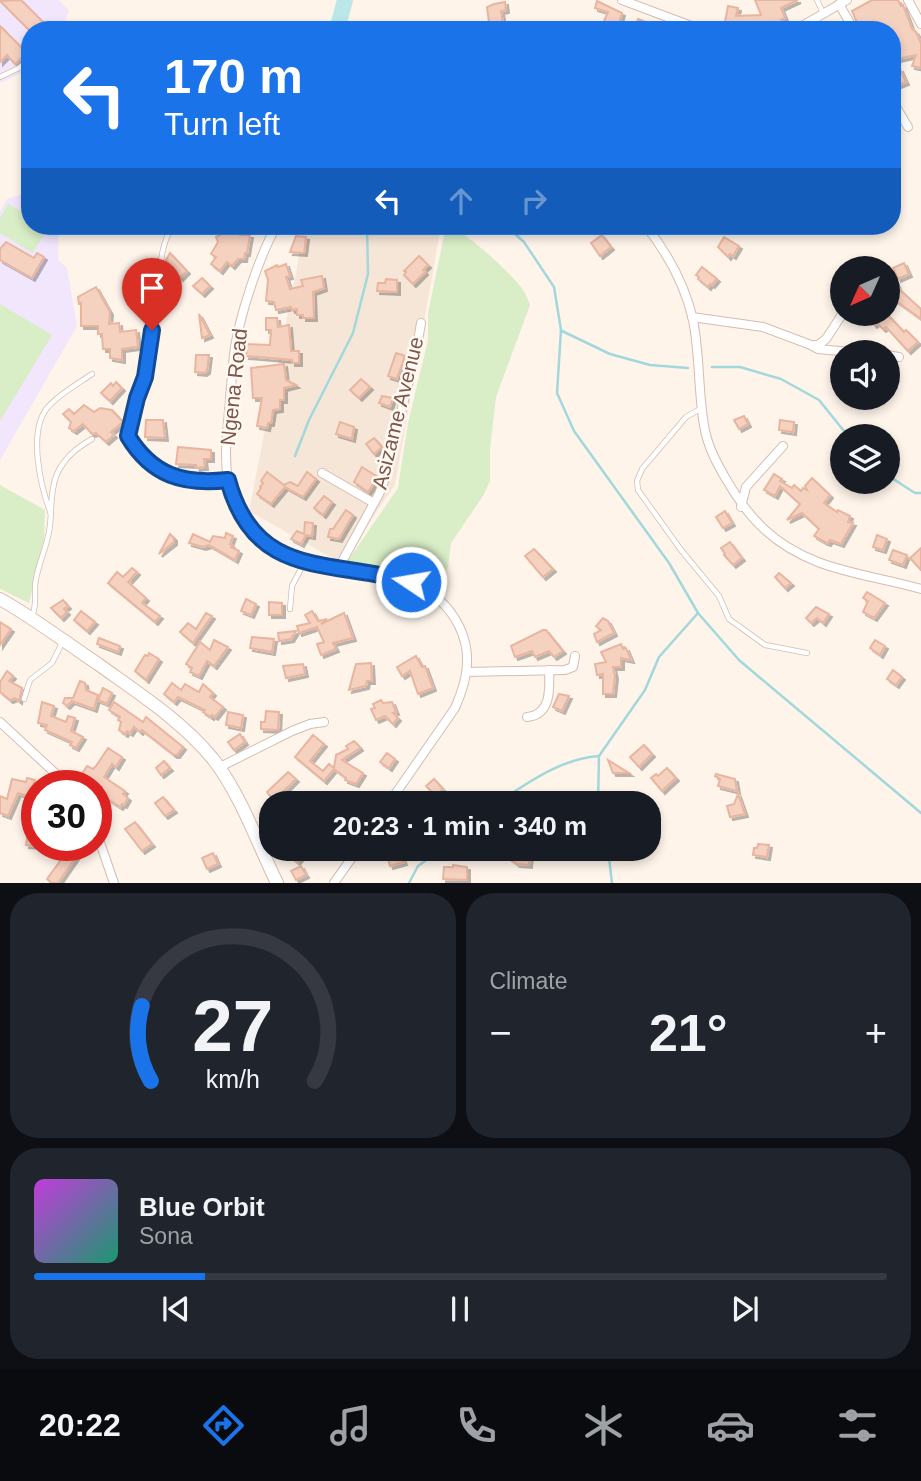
<!DOCTYPE html>
<html lang="en">
<head>
<meta charset="utf-8">
<style>
  body { margin:0; font-family:Helvetica,sans-serif; background:#20242c; color:#f1f3f6; height:100vh; display:flex; flex-direction:column; font-size:26px; white-space:nowrap }
  * { box-sizing:border-box; margin:0 }
  p { font-size:23px; color:#9ea1a6 }
  .icon { flex:none; width:38px; height:38px; fill:none; stroke:currentColor; stroke-width:2; stroke-linecap:round; stroke-linejoin:round }
  .map { position:relative; height:883px; overflow:hidden }
  .panel { display:flex; flex-direction:column; gap:10px; padding:10px; background:#0d0f14; flex:1 }
  .panel>* { flex:none }
  .banner { position:absolute; left:21px; top:21px; width:880px; height:214px; border-radius:28px; box-shadow:0 4px 10px #0003; background:#1a73e8; color:#fff; overflow:hidden }
  .needle { width:46px; rotate:225deg }
  .fabs { position:absolute; left:830px; top:256px; display:grid; gap:14px }
  .fabs a { display:grid; place-items:center; width:70px; height:70px; border-radius:50%; background:#171b24; box-shadow:0 4px 10px #0003; font-size:35px }
  .speed { position:absolute; left:21px; top:770px; display:flex; gap:14px; font-size:35px; font-weight:700; text-align:center }
  .speed>* { display:grid; place-content:center; width:91px; height:91px; border-radius:50%; background:#171b24; box-shadow:0 4px 10px #0003; line-height:1 }
  .speed .limit { border:10px solid #d22; background:#fff; color:#111 }
  .pin { position:absolute; display:grid; place-items:center; width:60px; height:60px; color:#fff; margin:-72px -30px; border-radius:50% 50% 50% 0; rotate:-45deg; box-shadow:0 0 7px #0007 }
  .pin .icon { rotate:45deg }
  .me { position:absolute; width:77px; margin:-38px; rotate:282deg; stroke-linejoin:round; filter:drop-shadow(0 0 5px #0008) }
  .turn { display:flex; align-items:center; gap:24px; height:147px; padding:0 28px; font-size:32px }
  .turn .icon { width:91px; height:91px; stroke-width:2.5 }
  .turn b { display:block; font-size:49px; line-height:60px }
  .lanes { display:flex; align-items:center; height:66px; padding:0 28px; background:#0003; justify-content:center; gap:35px; direction:ltr }
  .lanes .off { opacity:.35 }
  .big { font-size:52px; font-weight:800; line-height:1.1 }
  .panel .widget { flex:1; display:flex; flex-direction:column; justify-content:center; gap:10px; min-width:0; padding:0 24px; border-radius:28px; background:#20242c }
  .panel .dial { align-items:center; gap:0 }
  .dial svg { height:182px; overflow:visible; fill:none; stroke:#363941; stroke-width:7; stroke-linecap:round; text-anchor:middle }
  .dial text { fill:#f1f3f6; stroke:none }
  .song { display:flex; align-items:center; gap:21px }
  .cover { width:84px; height:84px; border-radius:10px; background:linear-gradient(135deg,hsl(290 70% 55%),hsl(160 70% 35%)) }
  .played { height:7px; border-radius:4px; background:linear-gradient(90deg,#1a73e8 20%,#363941 20%) }
  .keys { display:flex; justify-content:space-around; direction:ltr }
  .heat { display:flex; justify-content:space-between; align-items:center; font-size:38px; direction:ltr }
  .panel .tiles { flex:1; display:grid; gap:10px; grid-template-columns:1fr 1fr }
  .widget:last-child { grid-column:span 2 }
  .trip { position:absolute; left:259px; top:791px; width:402px; height:70px; border-radius:28px; background:#171b24; box-shadow:0 4px 10px #0003; font-weight:800; line-height:70px; text-align:center }
  .dock { display:flex; height:112px; justify-content:space-around; align-items:center; background:#090b0e; color:#9ea1a6 }
  .dock .icon { width:49px; height:49px }
  .dock .selected { color:#1a73e8 }
  .dock b { font-size:32px; color:#f1f3f6 }
  .map>svg:first-child { display:block }
  .residential { fill:#f6e6d8 }
  .education { fill:#f1e6fb }
  .green { fill:#d9edc7 }
  .lines { fill:none; stroke-linecap:round; stroke-linejoin:round }
  .stream { stroke:#a2d8dc; stroke-width:2.5 }
  .river { stroke:#bce7e9; stroke-width:16 }
  .building { fill:#f5d1c0; stroke:#e9b59f; stroke-width:2; filter:url(#shadow) }
  .lane-casing { stroke:#d4bdb1; stroke-width:6 }
  .street-casing { stroke:#d4bdb1; stroke-width:10 }
  .secondary-casing { stroke:#d7bdae; stroke-width:14 }
  .lane { stroke:#fff; stroke-width:4.5 }
  .street { stroke:#fff; stroke-width:8 }
  .secondary { stroke:#fff; stroke-width:12 }
  .route-casing { stroke:#114b97; stroke-width:18 }
  .route { stroke:#1a73e8; stroke-width:12 }
  .labels { text-anchor:middle; stroke-width:5; stroke-linejoin:round; paint-order:stroke }
  .street-label { font-size:21px; fill:#7b584b; stroke:#fff9f2 }
</style>
</head>
<body>
<div class="map">
<svg width="921" height="883" viewBox="0 0 921 883">
  <defs>
    <filter id="shadow"><feDropShadow dx="3" dy="3" stdDeviation="0" flood-color="#0004"/></filter>
  </defs>
  <rect width="100%" height="100%" fill="#fef4ea"/>
  <path class="residential" d="M305,226H441L395,485L341,563L249,511Z"/>
  <g class="education">
    <path d="M0,0H58L69,10L62,30H30V69L0,83Z"/>
    <path d="M30,192V226H59L58,260L67,268L77,326L0,460V211L7,199Z"/>
  </g>
  <g class="green">
    <path d="M8,204L30,216V226L48,227L33,253L0,233V218Z"/>
    <path d="M446,226C462,227 513,275 523,290C526,294 528,300 530,305L496,397L490,449V481L483,496L451,543L448,568L431,582L347,562L398,488L408,423L428,340V313Z"/>
    <path d="M0,304L52,335L0,421Z"/>
    <path d="M0,485L45,510L44,545L29,603L0,589Z"/>
  </g>
  <g class="lines">
    <g class="stream">
      <path d="M506,226L524,242L554,287L561,330L557,393L574,431L669,563L698,613L739,660L921,813"/>
      <path d="M562,331L610,354L650,365L688,368"/>
      <path d="M712,367H740L781,379L819,400L848,436"/>
      <path d="M295,456L309,420L353,333L368,274L367,226"/>
      <path d="M887,475L915,493H921"/>
      <path d="M497,803C529,782 560,759 599,756"/>
      <path d="M598,803L599,756L645,690L659,657L698,613"/>
      <path d="M608,849L612,883"/>
      <path d="M409,883L418,866L442,849"/>
    </g>
    <path class="river" d="M337,30L345,0"/>
  </g>
  <g class="building">
    <path d="M21,0L51,30H29L0,1Z"/>
    <path d="M755,0H798L781,8L785,18L781,20L783,23L775,27L773,24L766,27L754,28V30L724,27L728,6L738,8L736,16L761,15Z"/>
    <path d="M872,0H898L901,6L903,5L912,29L916,32L921,43V68L912,66L916,55L897,59L896,55L892,56V30H860L852,11Z"/>
    <path d="M597,1L622,13L617,30H600L608,12L595,8Z"/>
    <path d="M505,2L506,10L501,11L504,30H490L487,7L494,4Z"/>
    <path d="M638,19L663,29V30H634Z"/>
    <path d="M0,26L27,53L15,64L7,55L0,62Z"/>
    <path d="M900,69L906,82L896,86L892,71Z"/>
    <path d="M231,226H236L240,235H250L247,253H245L244,259H238L232,266L227,262L220,271L211,264L216,257L211,254L218,242L216,237L220,235L218,232Z"/>
    <path d="M602,235L611,247L600,256L591,243Z"/>
    <path d="M296,236L306,237L304,253L290,252Z"/>
    <path d="M724,237L739,246L733,256L730,254L728,257L718,247Z"/>
    <path d="M6,242L34,258L37,253L44,257L32,278L0,260V249Z"/>
    <path d="M170,253L187,271L180,278L166,260Z"/>
    <path d="M419,256L428,265L423,270L425,272L413,284L404,275L406,272L404,271Z"/>
    <path d="M904,263L909,274L898,279L893,268Z"/>
    <path d="M286,264L290,276L286,277L290,289L303,286L301,280L322,276L324,288L313,292L314,318H303V315H297V309L292,310L291,307L276,310L274,302L266,301L268,280L265,271L277,265L278,267Z"/>
    <path d="M702,267L717,279L712,285L710,284L708,287L698,279L699,277L696,275Z"/>
    <path d="M132,278L140,287L132,294L124,286Z"/>
    <path d="M202,278L210,286L202,294L193,286Z"/>
    <path d="M386,279L397,280V292L377,291L378,283H385Z"/>
    <path d="M895,280L899,289L921,309V319L892,298L893,296L891,291Z"/>
    <path d="M96,287L110,312L109,324L119,323L120,332L136,330L138,347L122,349V360L110,358V349H103L102,334H98V326H81V303L79,304L78,297Z"/>
    <path d="M869,313H885L887,317L889,316L904,332L906,330L918,342L908,351L886,327L883,329L877,323L874,325L869,318L871,316Z"/>
    <path d="M199,314L210,335L202,338Z"/>
    <path d="M266,318H277L278,327L289,325L291,351H299V363H292V360L246,356L247,344L270,345L271,330H266Z"/>
    <path d="M396,353L405,356L397,379L388,376Z"/>
    <path d="M196,355H209L207,371L204,373L195,372Z"/>
    <path d="M284,364L286,380L296,385L284,388V400H280V409L273,410L271,423H268L267,428L257,426L262,398H253L251,368Z"/>
    <path d="M361,379L370,387L359,398L350,390Z"/>
    <path d="M116,382L122,388L110,401L101,393L111,383L113,386Z"/>
    <path d="M382,396L393,398L390,407L379,403Z"/>
    <path d="M84,405L94,412L100,408L112,410L123,422L111,432L114,435L106,442L96,433L92,434L83,424L74,431L69,428L71,422L63,414L69,409L74,414Z"/>
    <path d="M744,416L748,424L739,429L734,420Z"/>
    <path d="M146,420H163L165,438L145,437Z"/>
    <path d="M780,420L794,422L793,432L779,430Z"/>
    <path d="M340,422L354,427L352,439L336,434Z"/>
    <path d="M374,438L382,447L374,454L366,444Z"/>
    <path d="M178,447L211,450V459H204L205,467L197,468L196,465L176,464Z"/>
    <path d="M362,467L378,477L368,492L354,482Z"/>
    <path d="M267,472L284,485L290,482L298,486L307,472L316,479L303,497L285,487L271,504L257,494L261,488L260,487L263,483L261,481Z"/>
    <path d="M774,474L782,479L780,481L792,488L794,485L801,491L803,488L807,490L805,486L812,478L830,495L824,503L837,512L838,510L850,516L848,522L853,523L841,544L830,540L828,543L825,542L814,536L819,529L802,513L787,520L800,504L780,486L775,496L764,490Z"/>
    <path d="M324,496L332,502L323,515L314,508Z"/>
    <path d="M346,510L353,515L339,539L328,537L330,529H333Z"/>
    <path d="M725,511L732,523L723,528L716,517Z"/>
    <path d="M305,522L313,523L312,536L306,535L301,544L291,539L297,531L304,534Z"/>
    <path d="M226,533L233,536L230,544L232,545L231,547L239,551L235,560L209,545L203,547L189,543L193,534L210,542L213,536L225,538Z"/>
    <path d="M170,534L174,538V542L159,554Z"/>
    <path d="M877,535L887,539L883,550L873,547Z"/>
    <path d="M730,542L742,558L733,565L724,555L725,554L721,548Z"/>
    <path d="M921,548V570L910,558Z"/>
    <path d="M534,549L553,569L543,577L525,556Z"/>
    <path d="M893,550L907,555L903,565L889,560Z"/>
    <path d="M132,568L137,572L128,582L146,598L142,603L160,616L155,622L108,583L117,572L123,577Z"/>
    <path d="M779,573L791,583L785,588L775,577Z"/>
    <path d="M867,592L885,603L874,618L863,612L868,601L863,598Z"/>
    <path d="M246,599L256,604L251,615L241,611Z"/>
    <path d="M63,600L68,606L64,609L67,612L61,618L51,608Z"/>
    <path d="M269,602L282,603V615H269Z"/>
    <path d="M816,607L829,614L823,623L817,618L811,623L806,618Z"/>
    <path d="M81,611L95,622L87,631L74,620Z"/>
    <path d="M312,611L318,621L327,619L321,624L344,613L353,638L333,643L336,649L321,655L317,644L324,642L317,627L299,633L297,626L310,623L305,615Z"/>
    <path d="M206,613L212,616L193,643L180,632L188,623L196,629Z"/>
    <path d="M603,618L608,621L614,633L597,642L594,634L601,630L596,626Z"/>
    <path d="M0,622L11,629L0,645Z"/>
    <path d="M543,630H546L563,651L554,657L549,651L535,657L532,651L515,657L511,646Z"/>
    <path d="M296,631L291,639L279,641L278,633Z"/>
    <path d="M252,637L274,639L272,652L250,648Z"/>
    <path d="M99,638L120,646L118,652L97,644Z"/>
    <path d="M214,640L228,647L214,666L207,661L199,676L190,672L192,668L186,664L200,642L210,650Z"/>
    <path d="M875,640L885,646L880,655L870,648Z"/>
    <path d="M621,644L623,649L626,648L631,660L621,658V667H613L615,676L613,694H603V674L597,675L595,664L606,662L601,652Z"/>
    <path d="M149,653L159,659L146,680L135,671L145,655L148,656Z"/>
    <path d="M416,656L422,667L425,666L433,688L418,694L410,671L402,676L397,667Z"/>
    <path d="M371,663L372,681H367L366,686L349,690L356,664Z"/>
    <path d="M303,664L305,674L286,678L283,666Z"/>
    <path d="M893,670L902,677L896,685L887,679Z"/>
    <path d="M7,671L13,676L9,681L22,688L19,701L15,698L10,700L0,692V682Z"/>
    <path d="M80,681L85,683L86,690L98,695L94,709L72,701L67,706L63,703L65,698H73Z"/>
    <path d="M172,683L181,690L185,684L199,692L203,684L213,693L210,697L223,707L215,717L212,715L211,717L203,712L205,710L178,697L174,702L164,694Z"/>
    <path d="M103,688L112,693L107,704L98,700Z"/>
    <path d="M559,694L569,696L562,711L553,707Z"/>
    <path d="M381,700L383,703L392,702L396,712L393,713L398,718L393,724L385,716L376,720L371,709L375,708L373,704Z"/>
    <path d="M42,702L54,706L51,716L66,722L68,716L75,718L71,731L83,737L76,748L70,745L72,742L45,730L47,725L38,723Z"/>
    <path d="M114,702L143,722L146,717L183,747L177,755H174L142,730L140,732L134,727L130,733L127,731L125,734L119,730L121,722L118,720L120,717L109,710Z"/>
    <path d="M266,711L279,712L278,730L261,729V722H265Z"/>
    <path d="M228,712L243,715L241,728L226,725Z"/>
    <path d="M240,734L245,742L234,750L228,742Z"/>
    <path d="M313,735L324,744L310,761L323,771L329,764L334,768L336,755L348,749L346,746L354,741L359,746L360,748L342,760L363,773L356,784L345,780L346,778L334,769L324,781L295,757Z"/>
    <path d="M644,745L652,754L639,767L630,757Z"/>
    <path d="M108,748L122,757L116,767L112,764L104,777L125,791L123,794L128,798L124,805L122,804L120,807L98,793L102,787L82,774L87,766L93,769L96,766Z"/>
    <path d="M387,753L395,759L389,768L380,762Z"/>
    <path d="M608,760L629,773H613Z"/>
    <path d="M164,761L170,768L161,775L156,768Z"/>
    <path d="M667,768L676,778L662,791L651,778L656,774L658,776Z"/>
    <path d="M288,772L296,779L274,801L267,792Z"/>
    <path d="M716,774L735,779L737,791L718,786L720,779L715,776Z"/>
    <path d="M27,778L35,780L29,797L18,793L8,816L0,813V796L7,799L12,779L26,782Z"/>
    <path d="M434,779L443,789L436,796L426,786Z"/>
    <path d="M738,794L745,814L730,817L727,806L734,804Z"/>
    <path d="M163,797L174,810L165,816L155,803Z"/>
    <path d="M135,822L152,844L142,851L125,829Z"/>
    <path d="M28,833L37,835V846L26,845Z"/>
    <path d="M758,844L769,845L767,857L753,855L754,848H757Z"/>
    <path d="M71,846L80,851L58,883H52L47,879Z"/>
    <path d="M292,849H307L297,862L288,855Z"/>
    <path d="M498,850L530,853L529,865L517,864Z"/>
    <path d="M395,851V853L400,851L404,862L390,866L387,854Z"/>
    <path d="M213,853L218,864L207,869L202,858Z"/>
    <path d="M453,865L467,867V880L443,879L444,867H453Z"/>
    <path d="M301,866L306,875L296,880L291,871Z"/>
  </g>
  <g class="lines">
    <g class="lane-casing">
      <g id="lane">
        <path d="M817,0L823,13"/>
        <path d="M0,77L19,68L30,59"/>
        <path d="M702,408L686,417L642,469L637,481L638,490L681,550L719,596L729,619L765,645L807,653"/>
        <path d="M128,436C132,414 141,394 145,373C149,352 153,331 156,309C161,283 157,248 173,226"/>
        <path d="M51,514C41,488 27,431 48,407C59,394 78,384 92,374"/>
        <path d="M290,609L292,586L304,563"/>
        <path d="M32,616C38,604 33,592 36,579C39,563 46,548 49,532C52,517 50,503 53,489C56,465 72,450 92,439"/>
        <path d="M24,699L30,680L52,663L63,641"/>
      </g>
    </g>
    <g class="street-casing">
      <g id="street">
        <path d="M622,0L702,30"/>
        <path d="M908,0L921,24"/>
        <path d="M839,4L854,30"/>
        <path d="M795,30L847,0"/>
        <path d="M892,100L908,127"/>
        <path d="M260,226L273,232"/>
        <path d="M276,226C259,258 241,311 235,347C232,368 231,390 229,411C227,434 224,457 228,480C232,505 250,531 270,546C327,590 421,550 459,626C473,654 467,681 455,708L389,803"/>
        <path d="M646,226C668,254 685,284 693,320C700,354 698,391 704,425C707,445 716,462 726,479C749,519 774,545 818,562C852,575 887,579 921,589"/>
        <path d="M692,317L763,327L811,345H818L826,339L843,313"/>
        <path d="M812,346L818,349L850,352"/>
        <path d="M887,355L899,357"/>
        <path d="M128,436C151,476 184,485 228,480"/>
        <path d="M322,473L374,503"/>
        <path d="M741,507L746,487L783,446"/>
        <path d="M338,569L379,494L384,481L416,352L421,323"/>
        <path d="M467,672L565,670L573,667L575,656"/>
        <path d="M527,717C551,715 550,689 549,670"/>
        <path d="M0,722L69,786"/>
        <path d="M218,768L292,731L310,724L324,722"/>
        <path d="M96,831L114,883"/>
        <path d="M334,883L358,849"/>
      </g>
    </g>
    <g class="secondary-casing">
      <path id="secondary" d="M0,599C34,618 65,642 98,664C138,693 181,720 213,759C241,795 257,842 277,883"/>
    </g>
    <use href="#lane" class="lane"/>
    <use href="#street" class="street"/>
    <use href="#secondary" class="secondary"/>
  </g>
  <g class="lines">
    <g class="route-casing">
      <path id="route" d="M152,330L145,377L137,398L128,436C152,476 184,485 228,480C255,581 333,559 411,582"/>
    </g>
    <use href="#route" class="route"/>
  </g>
  <g class="labels">
    <g class="street-label">
      <text transform="translate(234 387) rotate(-84)" y="7">Ngena Road</text>
      <text transform="translate(398 413) rotate(-76)" y="7">Asizame Avenue</text>
    </g>
  </g>
</svg>
<div class="fabs">
<a><svg class="needle" viewBox="-14 -14 28 28"><path d="M0-13l5 13h-10z" fill="#e53935"/><path d="M0 13l5-13h-10z" fill="#9ea1a6"/></svg></a>
<a><svg class="icon" aria-label="sound" viewBox="0 0 24 24"><path d="M4 9h4l5-4v14l-5-4H4zM17 9q2 3 0 6"/></svg></a>
<a><svg class="icon" aria-label="layers" viewBox="0 0 24 24"><path d="M12 4l9 5-9 5-9-5zM3 14l9 5 9-5"/></svg></a>
</div>
<div class="speed"><div class="limit">30</div></div>
<div class="pin" style="left:152px;top:330px;background:#d93025"><svg class="icon" aria-label="arrive" viewBox="0 0 24 24"><path d="M6 21V4h12l-3 4 3 4H6"/></svg></div>
<svg class="me" style="left:411px;top:582px" viewBox="-20 -20 40 40"><circle r="17" fill="#1a73e8" stroke="#fff" stroke-width="3"/><path d="M0-11L8 9 0 5-8 9z" fill="#fff"/></svg>
<div class="trip">20:23 · 1 min · 340 m</div>
<div class="banner">
<div class="turn"><svg class="icon" aria-label="left" viewBox="0 0 24 24"><path d="M17 20v-9H6M10 6l-5 5 5 5"/></svg><div><b>170 m</b>Turn left</div></div>
<div class="lanes"><svg class="icon" aria-label="left" viewBox="0 0 24 24"><path d="M17 20v-9H6M10 6l-5 5 5 5"/></svg><svg class="icon off" aria-label="ahead" viewBox="0 0 24 24"><path d="M12 20V5M6 11l6-6 6 6"/></svg><svg class="icon off" aria-label="right" viewBox="0 0 24 24"><path d="M7 20v-9h11M14 6l5 5-5 5"/></svg></div>
</div>
</div>
<section class="panel">
<div class="tiles">
<div class="widget dial"><svg viewBox="0 0 100 80">
<path d="M14 69A42 42 0 1 1 86 69"/>
<path d="M14 69A42 42 0 0 1 10 36" stroke="#1a73e8"/>
<text x="50" y="56" font-size="32" font-weight="700">27</text>
<text x="50" y="72" font-size="11">km/h</text>
</svg></div>
<div class="widget"><p>Climate</p>
<div class="heat"><a>−</a><b class="big">21°</b><a>+</a></div>
</div>
<div class="widget">
<div class="song"><i class="cover"></i><div><b>Blue Orbit</b><p>Sona</p></div></div>
<div class="played"></div>
<div class="keys"><svg class="icon" aria-label="previous" viewBox="0 0 24 24"><path d="M18 5L8 12l10 7zM5 5v14"/></svg><svg class="icon" aria-label="pause" viewBox="0 0 24 24"><path d="M8 5v14M16 5v14"/></svg><svg class="icon" aria-label="next" viewBox="0 0 24 24"><path d="M6 5l10 7-10 7zM19 5v14"/></svg></div>
</div>
</div>
</section>
<nav class="dock">
<b>20:22</b>
<svg class="icon selected" aria-label="directions" viewBox="0 0 24 24"><path d="M12 3l9 9-9 9-9-9zM9 14v-3h6M13 9l2 2-2 2"/></svg>
<svg class="icon" aria-label="music" viewBox="0 0 24 24"><path d="M9 18V5l10-2v13"/><circle cx="6" cy="18" r="3"/><circle cx="16" cy="16" r="3"/></svg>
<svg class="icon" aria-label="phone" viewBox="0 0 24 24"><path d="M5 4h4l2 5-3 2q2 4 5 5l2-3 5 2v4C11 20 4 13 5 4z"/></svg>
<svg class="icon" aria-label="climate" viewBox="0 0 24 24"><path d="M12 3v18M4 7l16 10M4 17L20 7"/></svg>
<svg class="icon" aria-label="car" viewBox="0 0 24 24"><path d="M5 17H2v-5l4-1 3-4h7l3 4 3 1v5h-3M9 17h6M6 11h13"/><circle cx="7" cy="17" r="2"/><circle cx="17" cy="17" r="2"/></svg>
<svg class="icon" aria-label="filters" viewBox="0 0 24 24"><path d="M4 7h16M4 17h16"/><circle cx="9" cy="7" r="2"/><circle cx="15" cy="17" r="2"/></svg>
</nav>
</body>
</html>
